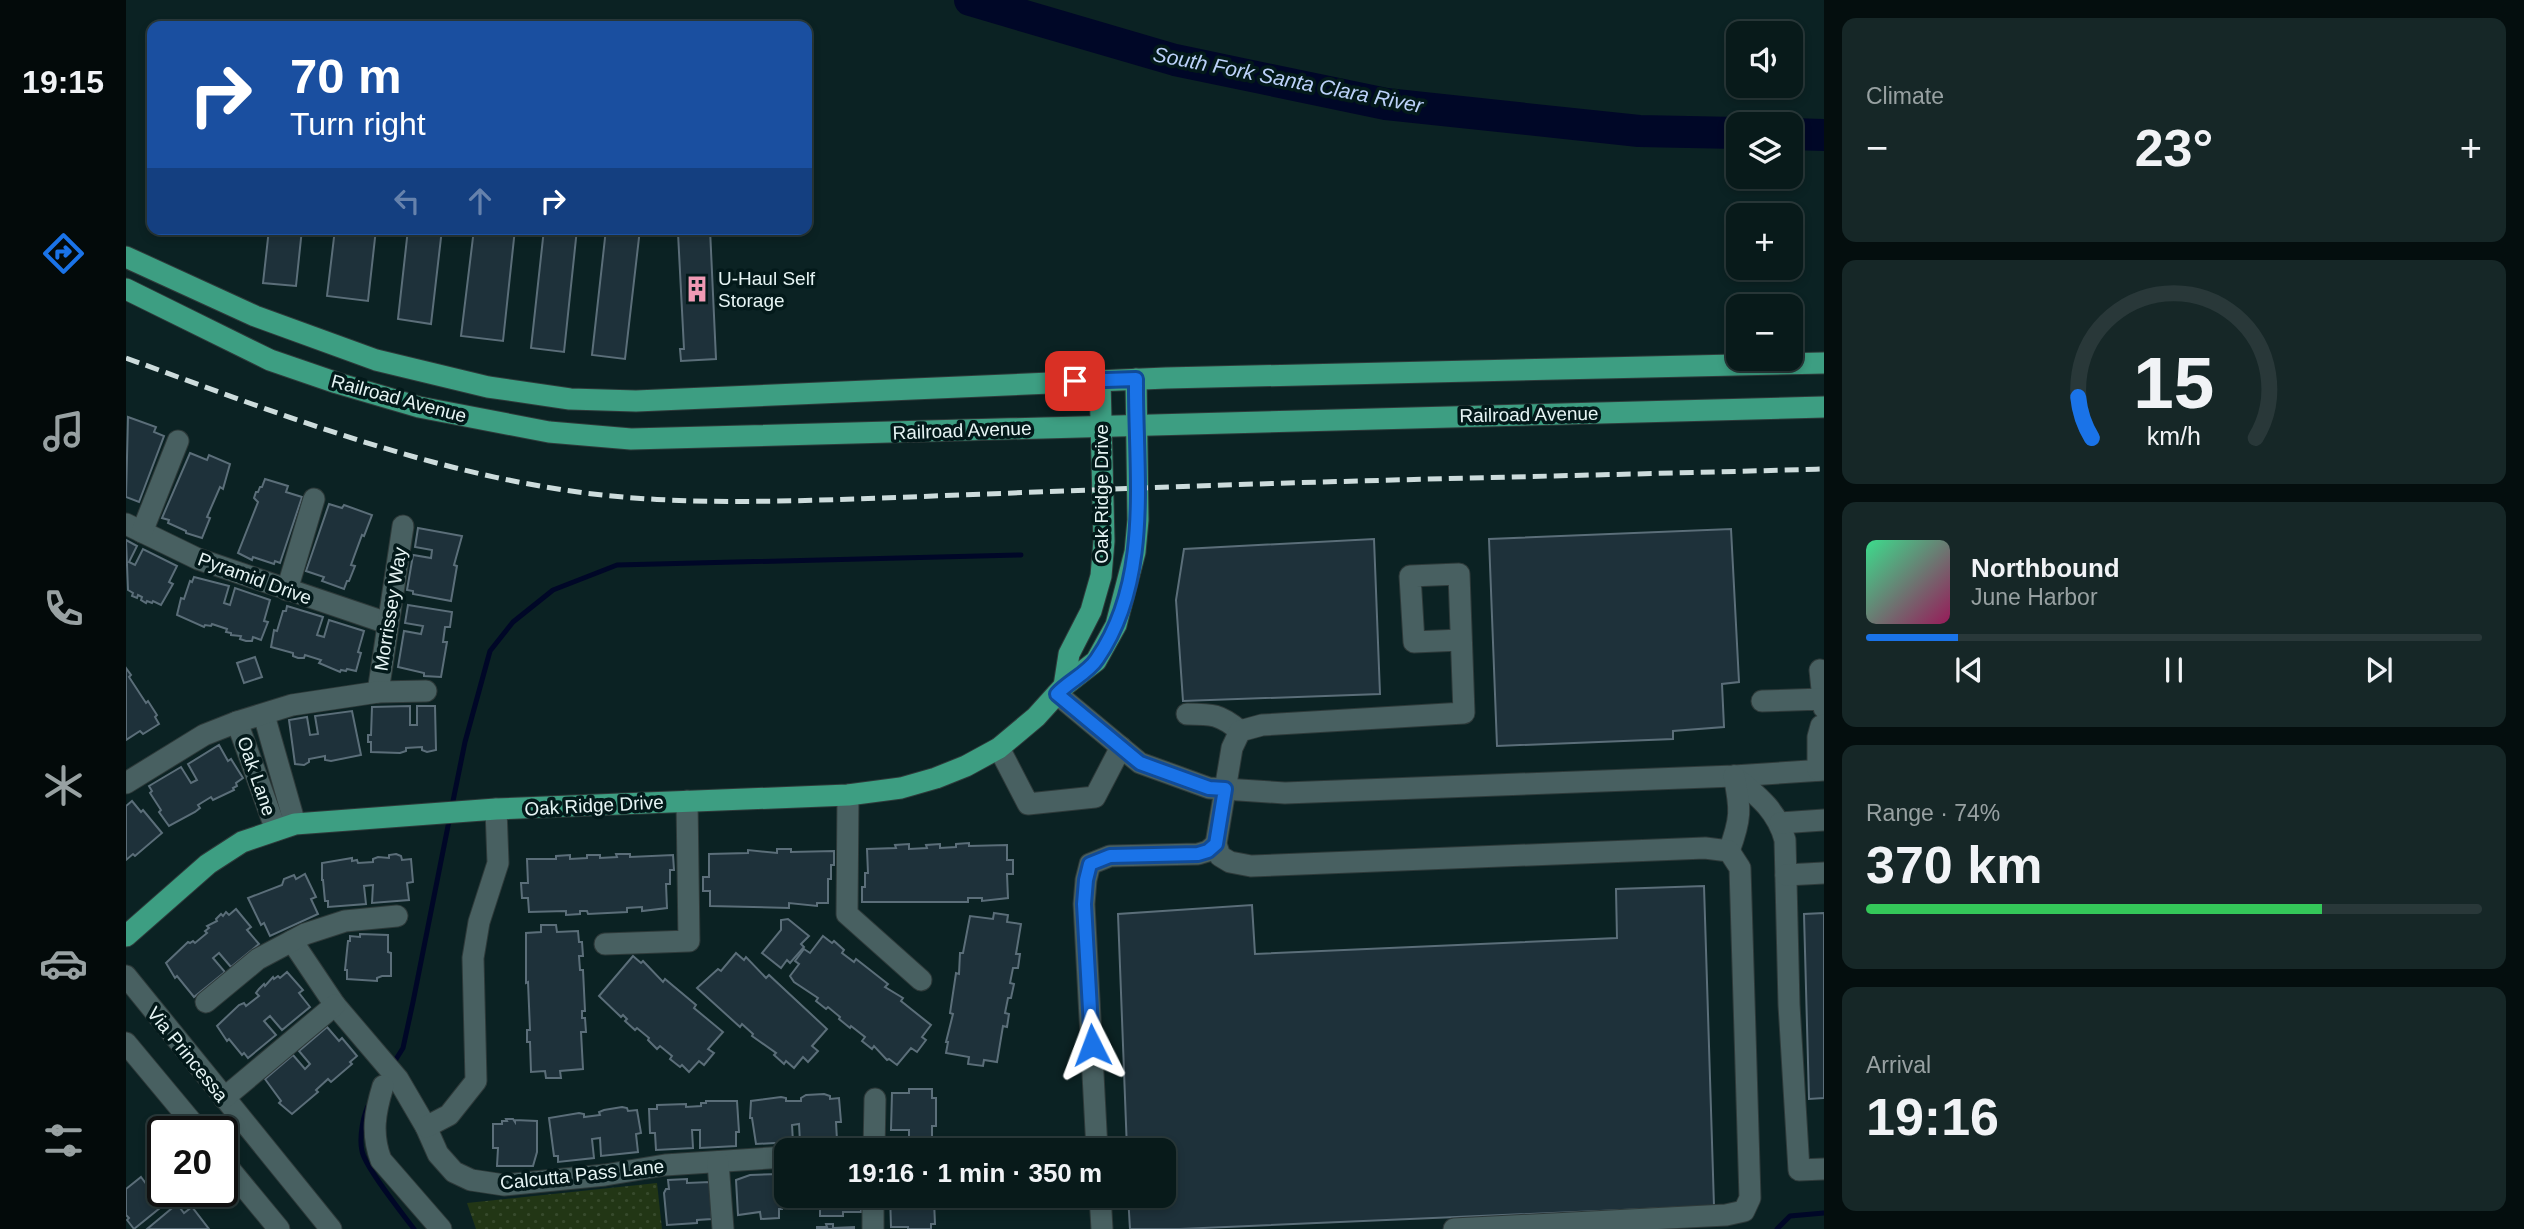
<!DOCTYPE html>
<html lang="en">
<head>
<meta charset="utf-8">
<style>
  body { margin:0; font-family:Arial,sans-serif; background:#162727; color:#f1f3f6; height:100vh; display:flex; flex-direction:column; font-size:26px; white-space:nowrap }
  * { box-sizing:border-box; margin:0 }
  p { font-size:23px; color:#98a1a2 }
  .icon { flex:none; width:38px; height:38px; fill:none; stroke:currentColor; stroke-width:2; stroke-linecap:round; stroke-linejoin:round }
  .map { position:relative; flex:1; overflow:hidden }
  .sheet { display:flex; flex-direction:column; gap:18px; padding:18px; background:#040e0e; width:700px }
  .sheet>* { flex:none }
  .top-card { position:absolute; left:21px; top:21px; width:665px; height:214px; border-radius:14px; box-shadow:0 4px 10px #0003,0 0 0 2px #293839; background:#1a4fa0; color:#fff; overflow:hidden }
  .fabs { position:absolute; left:1600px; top:21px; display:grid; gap:14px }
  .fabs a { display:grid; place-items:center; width:77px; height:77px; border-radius:14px; background:#081a1a; box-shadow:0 4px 10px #0003,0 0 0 2px #293839; font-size:35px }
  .speed { position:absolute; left:21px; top:1116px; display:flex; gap:14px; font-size:35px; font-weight:700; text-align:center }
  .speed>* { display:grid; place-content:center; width:91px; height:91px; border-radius:50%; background:#081a1a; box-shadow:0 4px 10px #0003,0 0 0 2px #293839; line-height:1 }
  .speed .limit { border:4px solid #111; border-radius:10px; background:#fff; color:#111 }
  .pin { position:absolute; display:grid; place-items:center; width:60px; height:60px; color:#fff; margin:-30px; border-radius:14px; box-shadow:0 4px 10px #0006 }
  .me { position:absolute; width:77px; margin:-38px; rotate:357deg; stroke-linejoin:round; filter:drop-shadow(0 0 5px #0008) }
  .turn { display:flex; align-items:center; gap:24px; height:147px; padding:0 28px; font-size:32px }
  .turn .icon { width:91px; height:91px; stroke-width:2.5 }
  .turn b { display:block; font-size:49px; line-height:60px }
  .lanes { display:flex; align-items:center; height:66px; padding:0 28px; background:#0003; justify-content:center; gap:35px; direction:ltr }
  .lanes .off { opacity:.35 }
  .big { font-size:52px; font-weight:600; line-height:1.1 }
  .sheet .tile { flex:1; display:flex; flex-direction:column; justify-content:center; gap:10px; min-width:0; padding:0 24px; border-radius:14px; background:#162727 }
  .sheet .dial { align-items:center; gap:0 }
  .dial svg { height:182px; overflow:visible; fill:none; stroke:#293839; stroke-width:7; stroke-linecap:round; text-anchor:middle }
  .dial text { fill:#f1f3f6; stroke:none }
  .song { display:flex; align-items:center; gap:21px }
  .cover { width:84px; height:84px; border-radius:10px; background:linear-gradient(135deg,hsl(150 70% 55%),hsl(330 70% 35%)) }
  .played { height:7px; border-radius:4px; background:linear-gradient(90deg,#1a73e8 15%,#293839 15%) }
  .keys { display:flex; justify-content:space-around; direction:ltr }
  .heat { display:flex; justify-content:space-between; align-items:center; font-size:38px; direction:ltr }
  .charge { height:10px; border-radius:5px; background:linear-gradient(90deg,#34c759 74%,#293839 0) }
  .trip { position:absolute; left:648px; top:1138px; width:402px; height:70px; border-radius:14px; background:#081a1a; box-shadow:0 4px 10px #0003,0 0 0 2px #293839; font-weight:600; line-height:70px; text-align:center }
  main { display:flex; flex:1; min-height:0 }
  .tab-bar { display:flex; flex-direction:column; width:126px; justify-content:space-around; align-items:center; background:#030a0a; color:#98a1a2 }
  .tab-bar .icon { width:49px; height:49px }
  .tab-bar .current { color:#1a73e8 }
  .tab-bar b { font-size:32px; color:#f1f3f6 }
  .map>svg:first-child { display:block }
  .park { fill:url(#park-dots) }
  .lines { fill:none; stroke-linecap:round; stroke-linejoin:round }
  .stream { stroke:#000727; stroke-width:5 }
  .river { stroke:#000727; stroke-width:32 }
  .building { fill:#1e313a; stroke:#5b6e79; stroke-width:2 }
  .minor-casing { stroke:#2e3a3a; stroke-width:23 }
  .major-casing { stroke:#2e3a3a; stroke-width:23 }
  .minor { stroke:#486061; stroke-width:21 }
  .major { stroke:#3d9e82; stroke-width:21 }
  .rail { stroke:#cddcdc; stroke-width:5; stroke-dasharray:14 7; stroke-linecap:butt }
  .route-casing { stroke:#114b97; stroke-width:18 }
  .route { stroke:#1a73e8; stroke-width:12 }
  .labels { text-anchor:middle; stroke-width:7; stroke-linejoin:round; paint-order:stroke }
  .poi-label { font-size:19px; fill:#e6f4f4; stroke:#03191a; text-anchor:start }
  .street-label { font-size:19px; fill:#e6f4f4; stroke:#03191a }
  .water-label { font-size:21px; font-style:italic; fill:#bcd1f9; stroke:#03191a }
</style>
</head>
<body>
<main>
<nav class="tab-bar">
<b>19:15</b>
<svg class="icon current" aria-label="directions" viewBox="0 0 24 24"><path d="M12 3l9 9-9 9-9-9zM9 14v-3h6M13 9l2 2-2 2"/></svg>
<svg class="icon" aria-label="music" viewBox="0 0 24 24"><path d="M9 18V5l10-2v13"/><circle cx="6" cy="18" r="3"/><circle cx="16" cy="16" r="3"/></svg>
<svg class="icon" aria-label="phone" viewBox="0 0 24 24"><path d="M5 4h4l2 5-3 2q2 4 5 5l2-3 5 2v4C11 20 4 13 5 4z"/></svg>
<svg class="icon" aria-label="climate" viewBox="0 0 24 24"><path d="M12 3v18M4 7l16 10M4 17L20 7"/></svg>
<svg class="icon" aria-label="car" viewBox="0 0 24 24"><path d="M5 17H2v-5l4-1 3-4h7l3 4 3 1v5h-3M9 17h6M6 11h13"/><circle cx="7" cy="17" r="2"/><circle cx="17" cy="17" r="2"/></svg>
<svg class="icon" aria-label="filters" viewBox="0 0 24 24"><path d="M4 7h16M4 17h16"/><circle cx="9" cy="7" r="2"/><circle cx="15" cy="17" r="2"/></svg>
</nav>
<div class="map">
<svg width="1698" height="1229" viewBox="0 0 1698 1229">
  <defs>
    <pattern id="park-dots" width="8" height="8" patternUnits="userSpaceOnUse" patternTransform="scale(1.75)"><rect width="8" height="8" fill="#223615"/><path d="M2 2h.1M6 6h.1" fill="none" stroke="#374a2c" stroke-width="1.8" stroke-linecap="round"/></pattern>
  </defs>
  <rect width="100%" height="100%" fill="#0b2223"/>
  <path class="park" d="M531,1183L536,1229H350L341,1203Z"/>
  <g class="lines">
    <g class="stream">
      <path d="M326,806L339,742L364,651L387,622L427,590L491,565L895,555"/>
      <path d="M267,1064L277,1048L287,1002L324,816"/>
      <path d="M244,1103C237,1113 233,1138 236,1151C239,1167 276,1213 288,1229"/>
      <path d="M1651,1229L1664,1216L1698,1213"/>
    </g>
    <g class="river">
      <path d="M844,0L1049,60L1260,104L1513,131L1612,133"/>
      <path d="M1664,134L1698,135"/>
    </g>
  </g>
  <g class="building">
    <path d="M143,229H176L170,286L137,283Z"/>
    <path d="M209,229H250L242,301L201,296Z"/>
    <path d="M282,229H316L305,324L272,319Z"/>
    <path d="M348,229H389L377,341L335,336Z"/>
    <path d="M418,229H451L438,352L405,348Z"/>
    <path d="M480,229H514L499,359L466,355Z"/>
    <path d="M540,229H584L590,359L555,361L554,349H558L552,233L540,234Z"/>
    <path d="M2,417L30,427L28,432L38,436L13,502L0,497Z"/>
    <path d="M64,453L81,460L83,455L104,464L97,489L94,487L81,517L84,518L76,538L60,533V531L42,523L43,520L36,518Z"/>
    <path d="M139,479L162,486L160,492L176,497L154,563L149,561L148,564L127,557L126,560L112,553L132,502L128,498L130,492H132L134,487H136Z"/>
    <path d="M203,504L216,508L218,505L246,515L238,536L236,535L225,565L229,566L223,581H221L218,589L196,581L198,577L180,571Z"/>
    <path d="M292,528L336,536L328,565L331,566L325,601L287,594V591L281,590L287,555L305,558L306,550L289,547Z"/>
    <path d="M1605,529L1613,682L1596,684L1598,727L1547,731V739L1371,746L1363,539Z"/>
    <path d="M1248,539L1254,694L1057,701L1050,600L1058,549Z"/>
    <path d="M0,540L11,546L3,562L9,565L17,549L51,566L43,582L47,584L35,605L27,601L26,603L21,601L20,603L15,600L16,597L12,595L11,598L6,596L7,593L2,590Z"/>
    <path d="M68,577L103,586L98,603L104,605L109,588L144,600L138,621L142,622L135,640L127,637L126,641H120L114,639L115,636L105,635V633L100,632L101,629L86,624L85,626L79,625L78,627L51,615L55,598L58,599L64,581L66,582Z"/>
    <path d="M282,605L326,612L324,627H319L317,642H321L315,677L298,676V673L272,667L278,631L295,634L297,626L279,623Z"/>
    <path d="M161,606L197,617L191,635L198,637L203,620L238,631L232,652L235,653L230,671L221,669L220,671L215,670L214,672L193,663L195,660L179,655L178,658H172L167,656V653L145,647L148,630L151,631L157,611H160Z"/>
    <path d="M129,657L136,677L118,683L111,663Z"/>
    <path d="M0,668L5,675L3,677L20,703L22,701L31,715L29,717L33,724L17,734L14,731L0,740Z"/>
    <path d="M284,706V725H291V706H309L310,750L301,752L296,750V747L280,748V751L274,753L245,752V742H242V735H245L246,707Z"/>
    <path d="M226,711L235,755L205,761L199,760V756L183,759V762L178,765L169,764L163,720L181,717L184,735L192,734L189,716Z"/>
    <path d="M93,745L102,761L105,759L117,778L110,783L111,786L107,788L108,790L87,800L85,797L72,805L74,808L69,812L43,826L33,812L35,810L24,793L26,791L23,786L55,767L65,783L71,780L62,764Z"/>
    <path d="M6,801L15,812L17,810L36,833L9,856L7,854L0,860V806Z"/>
    <path d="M843,843V846L881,845V860H887V874H881L882,898L856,901V898H842V902H736V887H739V873H742L741,849L770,848L769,845L783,844V849L801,848L800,845L814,844V848L830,847V844Z"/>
    <path d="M651,849H665V852L708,851V865H705V879H702V903H691V906L663,903V908L584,906V891H577V877H583V854L622,853V850L651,853Z"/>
    <path d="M270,854L275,856L276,860L285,859L287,882L281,883L283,900L246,903L247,885L238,886L240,904L202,907V901H199L197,880H196V863L226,858V861L231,860L232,863L247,862V859L252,857L263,858V855Z"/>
    <path d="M490,854H504V857L547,855L548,870H544V884H540L541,908L516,911V907L501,908V912L462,914L461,911H454V914L440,915V911L403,912L402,898H396L395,883H402L401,859H430V856L444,855V859L461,858V855H474V858L491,857Z"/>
    <path d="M179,874L190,897L185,899L192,914L144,936L138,923L135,925L122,898L156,885L158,879L168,875L170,879Z"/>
    <path d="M1578,886L1588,1206L1054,1229H1004L1002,1195H1038V1150H1001L992,914L1126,905L1129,954L1491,938L1490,889Z"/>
    <path d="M110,909L125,927L121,930L133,944L105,967L93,953L87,958L99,972L68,997L51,976L49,978L40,963L62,942L64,943L67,941L69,943L81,933L79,931L83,928L81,926L91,921L90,919L95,914L97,916L100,912L103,915Z"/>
    <path d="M868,913L882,915L881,922L895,924L890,954H894L892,968H887L884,983L888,984L885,998H882L879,1013L883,1014L881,1027L877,1026L871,1062L858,1060L857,1066L842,1064L843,1057L820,1053L822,1042H820L827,1014L824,1013L830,973L833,974L834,953H837L844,916L867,919Z"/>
    <path d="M1698,913V1098L1683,1099L1678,914Z"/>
    <path d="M662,919L683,936L675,944L678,947L664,963L661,960L655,968L636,953L655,930V920Z"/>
    <path d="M415,925H430L431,932L452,931L453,942H456L457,956H453L454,970H457L459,1011H456V1018H459L460,1032H455L457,1069L434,1071L435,1078H420L419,1071L405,1072L404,1042H401V1030H404L402,982L400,983V933L415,932Z"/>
    <path d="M234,934L262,935V952L265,953V976H256L251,978V981L221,979V970H219L222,941H224V936L234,937Z"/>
    <path d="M697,936L706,943L708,941L718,950L716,953L728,962L730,959L762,984L759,987L777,998L775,1001L805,1025L796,1037L800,1040L791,1052L785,1048L771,1065L763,1059L761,1060L748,1046L746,1049L736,1041L739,1037L725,1026L724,1028L713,1019L714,1017L702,1007L700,1009L690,1001L692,998L668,982L664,976L673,964L669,961L678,949L684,953Z"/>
    <path d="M610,953L618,960L620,957L640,978L643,975L701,1029L686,1046L692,1051L682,1062L677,1057L668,1068L660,1061L658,1064L648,1055L650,1053L626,1036L627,1034L616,1024L614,1027L571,988L592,969L595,971Z"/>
    <path d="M507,956L515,963L517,961L537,982L539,979L570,1005L568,1008L597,1032L582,1049L588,1053L578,1065L573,1061L563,1072L556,1065L554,1067L544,1059L546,1056L534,1046L531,1049L522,1040L523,1038L511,1028L509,1030L499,1021L501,1019L497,1015L495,1017L473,996Z"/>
    <path d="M161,972L177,990L173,993L184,1007L156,1030L144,1016L138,1021L150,1035L122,1058L118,1053L116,1055L103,1039L101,1041L91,1026L113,1005L118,1003L120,1006L133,996L130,993L133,989L138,984L139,986L147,977L148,979L152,976L154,978Z"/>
    <path d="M201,1027L213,1041L216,1038L231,1056L224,1062L226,1064L205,1082L202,1079L190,1090L192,1092L166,1114L153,1103L155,1101L139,1079L167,1055L179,1069L184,1064L173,1051Z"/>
    <path d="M783,1089H806V1098H810V1126H806V1142H809V1150H765V1137L783,1138V1130H765L766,1093H783Z"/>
    <path d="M698,1094L704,1096V1099L713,1098L715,1122H710L711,1140L674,1142L673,1124L666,1125L667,1142L630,1144L626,1118H624L625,1101L655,1097L660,1098V1101H675V1098L680,1095Z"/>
    <path d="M580,1101H611L613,1132H610V1146L574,1148V1130H566L567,1148L530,1150L529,1133H524L523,1109H531V1105L560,1104V1107L575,1106V1103H580Z"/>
    <path d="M496,1107L501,1108L502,1111L511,1110L515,1133L510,1134L512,1152L475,1156L474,1138L466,1139L468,1158L432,1162V1156H428L423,1118L453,1113L458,1114V1117L474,1115L473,1112L478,1110Z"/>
    <path d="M380,1119H387L389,1122V1120L411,1121V1152L407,1166H371L372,1148H367V1124H376V1121H381Z"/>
    <path d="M654,1174L656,1209H653V1218L635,1219L634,1212L612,1215L610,1180L624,1175Z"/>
    <path d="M15,1177L21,1185L29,1178L37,1188V1192H48L50,1195L8,1229L1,1220L3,1218L0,1215V1189Z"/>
    <path d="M561,1179V1183L584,1182L586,1219L571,1220V1223L541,1225L538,1193L540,1189H543L542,1180Z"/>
    <path d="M688,1195H735V1212H717V1216H694V1207H690V1203H688Z"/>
    <path d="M764,1195H817V1201H808L809,1224H805V1229H782V1227H765Z"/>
    <path d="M51,1204L58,1213L66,1207L83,1229H21Z"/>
    <path d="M700,1224H707V1228L728,1227V1229H691V1227H701Z"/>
  </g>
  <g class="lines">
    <g class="minor-casing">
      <g id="minor">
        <path d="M0,524L72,559L261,623"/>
        <path d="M16,532L52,441"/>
        <path d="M161,590L188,499"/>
        <path d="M1694,670L1697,699"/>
        <path d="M252,692L277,526"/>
        <path d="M931,694L1014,763L1083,788L1159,793L1608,776L1698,770"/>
        <path d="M1636,701L1697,699L1698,708"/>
        <path d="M1061,714C1086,714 1094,714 1114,731"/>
        <path d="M138,715L169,824"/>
        <path d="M111,722L150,830"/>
        <path d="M873,748L902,804L969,797L995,747"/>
        <path d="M1692,770V737L1695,726L1698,725"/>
        <path d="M1608,776C1631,795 1651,810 1659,840L1663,1005L1673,1170L1698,1169"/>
        <path d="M0,783L78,735L111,722L166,705L252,692L300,691"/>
        <path d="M722,795L721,914L795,980"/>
        <path d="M1654,823L1698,820"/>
        <path d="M1603,851C1615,819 1615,809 1608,776"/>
        <path d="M1660,875L1698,873"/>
        <path d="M166,941L209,1005L272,1079L300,1127L312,1154L328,1172L345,1180L378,1185L479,1175L539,1165L660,1157"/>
        <path d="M479,944L563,941L561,801"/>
        <path d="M0,976L205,1229"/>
        <path d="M80,1002L132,959L179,934L219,921L271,916"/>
        <path d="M0,1043L74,1132"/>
        <path d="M257,1086C249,1112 245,1134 255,1160L315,1229"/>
        <path d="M98,1098L209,1005"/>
        <path d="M300,1127L323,1115L350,1081L347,958L353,922L372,863L370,809"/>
        <path d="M748,1150L749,1099"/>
        <path d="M971,1150L958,904L960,880L964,864L984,856L1072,854L1082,851L1090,844"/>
        <path d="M96,1160L153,1229"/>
        <path d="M592,1162L597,1229"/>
        <path d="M974,1195L976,1229"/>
        <path d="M747,1229V1195"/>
        <path d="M1328,1229L1600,1215L1618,1211L1624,1198L1614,868L1603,851L1579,848L1125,866L1104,862L1094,856L1090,844L1106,748L1114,731L1136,725L1338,713L1333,574L1284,576L1288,642L1335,640"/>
      </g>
    </g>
    <g class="major-casing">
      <g id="major">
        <path d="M0,257L129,316L250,360L362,387L444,399L510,401L1040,378L1698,363"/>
        <path d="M0,289L144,360L211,383L293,407L423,432L505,439L1698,407"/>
        <path d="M938,686L943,654L965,611L975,576L978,541L974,380"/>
        <path d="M0,936L82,864L116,842L169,824L370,809L722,795L775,788L810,778L840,766L873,748L910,717L938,686L970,661L990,625L1009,552L1012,520L1010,379"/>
      </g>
    </g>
    <use href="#minor" class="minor"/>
    <use href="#major" class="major"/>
    <path class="rail" d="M0,358C143,410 287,467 438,490C535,505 633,502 731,499C808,496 886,493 964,490C1208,480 1453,476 1698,469"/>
  </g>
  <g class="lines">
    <g class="route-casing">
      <path id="route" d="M949,381L1010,379C1009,471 1027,578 971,659C962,673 943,681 931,694L1014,763L1083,788L1099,789L1090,844L1082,851L1072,854L984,856L964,864L960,880L958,904L966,1045"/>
    </g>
    <use href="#route" class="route"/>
  </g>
  <defs>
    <g id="building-bare" transform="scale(2.1)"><path d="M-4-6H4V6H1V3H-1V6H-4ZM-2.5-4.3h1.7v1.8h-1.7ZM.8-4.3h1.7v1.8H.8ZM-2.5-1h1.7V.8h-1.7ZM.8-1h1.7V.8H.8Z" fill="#f09ab5" stroke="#03191a" stroke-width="2.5" paint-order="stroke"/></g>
  </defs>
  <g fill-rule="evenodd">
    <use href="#building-bare" x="571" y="289"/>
  </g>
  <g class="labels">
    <g class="poi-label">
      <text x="592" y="285">U-Haul Self<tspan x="592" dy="22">Storage</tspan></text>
    </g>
    <g class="street-label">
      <text transform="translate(273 398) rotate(15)" y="7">Railroad Avenue</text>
      <text transform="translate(1403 414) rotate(-1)" y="7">Railroad Avenue</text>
      <text transform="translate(836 430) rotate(-2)" y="7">Railroad Avenue</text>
      <text transform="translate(975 494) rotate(-90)" y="7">Oak Ridge Drive</text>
      <text transform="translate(129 578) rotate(20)" y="7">Pyramid Drive</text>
      <text transform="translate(264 609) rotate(-81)" y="7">Morrissey Way</text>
      <text transform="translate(131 776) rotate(71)" y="7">Oak Lane</text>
      <text transform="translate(468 805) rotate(-3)" y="7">Oak Ridge Drive</text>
      <text transform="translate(62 1054) rotate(51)" y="7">Via Princessa</text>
      <text transform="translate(456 1174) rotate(-6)" y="7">Calcutta Pass Lane</text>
    </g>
    <g class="water-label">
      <text transform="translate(1162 80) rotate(11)" y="7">South Fork Santa Clara River</text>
    </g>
  </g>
</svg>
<div class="fabs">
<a><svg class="icon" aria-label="sound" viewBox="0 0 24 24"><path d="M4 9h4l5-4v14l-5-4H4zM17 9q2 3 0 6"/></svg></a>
<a><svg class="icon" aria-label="layers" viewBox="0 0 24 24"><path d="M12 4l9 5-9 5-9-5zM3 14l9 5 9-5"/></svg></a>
<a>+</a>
<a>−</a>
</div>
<div class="speed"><div class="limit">20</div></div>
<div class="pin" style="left:949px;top:381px;background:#d93025"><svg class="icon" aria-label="arrive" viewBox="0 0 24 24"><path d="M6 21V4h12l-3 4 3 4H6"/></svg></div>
<svg class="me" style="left:966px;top:1045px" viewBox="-20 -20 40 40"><path d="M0-17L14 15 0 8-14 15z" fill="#1a73e8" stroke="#fff" stroke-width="4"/></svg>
<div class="trip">19:16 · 1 min · 350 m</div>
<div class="top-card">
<div class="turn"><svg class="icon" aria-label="right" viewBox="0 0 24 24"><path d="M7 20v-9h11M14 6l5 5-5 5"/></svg><div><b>70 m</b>Turn right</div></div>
<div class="lanes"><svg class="icon off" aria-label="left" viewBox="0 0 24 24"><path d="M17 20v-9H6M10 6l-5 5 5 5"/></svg><svg class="icon off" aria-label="ahead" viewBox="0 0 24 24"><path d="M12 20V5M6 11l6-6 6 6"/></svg><svg class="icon" aria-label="right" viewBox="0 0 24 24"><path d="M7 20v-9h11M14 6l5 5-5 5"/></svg></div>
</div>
</div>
<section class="sheet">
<div class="tile"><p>Climate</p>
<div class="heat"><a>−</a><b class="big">23°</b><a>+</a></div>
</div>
<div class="tile dial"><svg viewBox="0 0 100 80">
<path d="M14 69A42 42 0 1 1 86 69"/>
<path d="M14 69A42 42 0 0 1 8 51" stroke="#1a73e8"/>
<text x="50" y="56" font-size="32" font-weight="700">15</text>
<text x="50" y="72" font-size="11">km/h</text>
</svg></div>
<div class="tile">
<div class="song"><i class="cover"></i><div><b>Northbound</b><p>June Harbor</p></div></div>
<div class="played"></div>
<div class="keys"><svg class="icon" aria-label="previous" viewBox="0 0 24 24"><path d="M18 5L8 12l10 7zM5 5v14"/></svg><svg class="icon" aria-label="pause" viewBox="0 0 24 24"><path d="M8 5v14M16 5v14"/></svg><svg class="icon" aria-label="next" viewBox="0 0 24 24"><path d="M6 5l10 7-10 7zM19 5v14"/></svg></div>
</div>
<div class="tile"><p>Range · 74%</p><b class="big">370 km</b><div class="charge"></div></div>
<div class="tile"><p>Arrival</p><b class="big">19:16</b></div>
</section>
</main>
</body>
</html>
